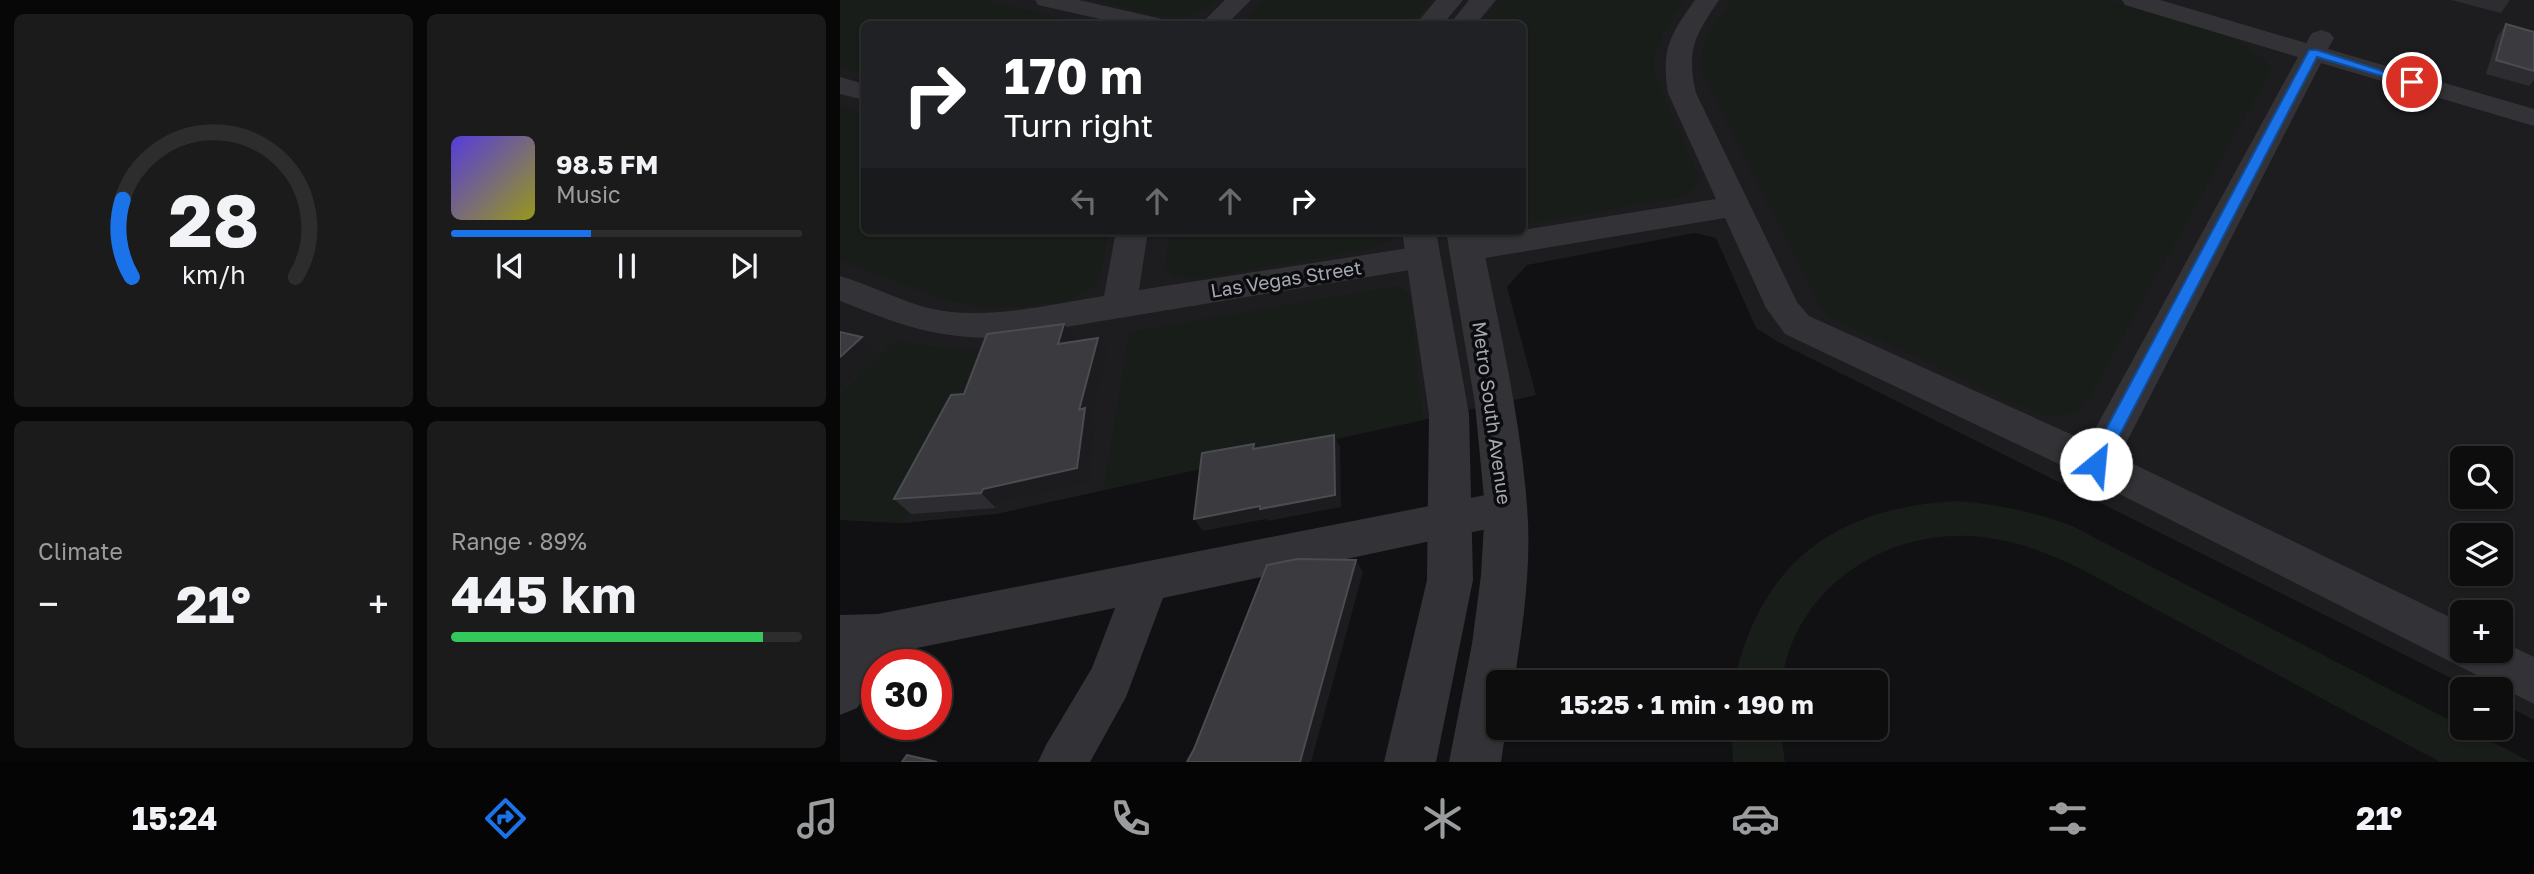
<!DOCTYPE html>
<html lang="en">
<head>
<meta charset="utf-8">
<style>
  body { margin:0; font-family:"Golos Text",sans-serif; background:#1b1b1c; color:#f1f3f6; height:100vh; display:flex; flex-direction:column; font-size:26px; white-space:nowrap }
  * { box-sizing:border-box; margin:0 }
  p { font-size:23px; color:#9a9c9e }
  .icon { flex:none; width:38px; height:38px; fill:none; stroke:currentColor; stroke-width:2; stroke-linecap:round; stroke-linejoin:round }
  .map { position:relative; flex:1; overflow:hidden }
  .drawer { display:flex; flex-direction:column; gap:14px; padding:14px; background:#070708; width:840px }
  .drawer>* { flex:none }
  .top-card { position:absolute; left:21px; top:21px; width:665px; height:214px; border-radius:10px; box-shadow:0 2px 5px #0004,0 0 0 2px #2d2d2e; background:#202124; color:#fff; overflow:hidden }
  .tools { position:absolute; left:1610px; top:446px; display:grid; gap:14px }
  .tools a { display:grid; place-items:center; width:63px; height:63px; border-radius:10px; background:#0d0d0e; box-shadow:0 2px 5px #0004,0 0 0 2px #2d2d2e; font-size:35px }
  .speed { position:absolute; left:21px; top:649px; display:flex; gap:14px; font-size:35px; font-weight:700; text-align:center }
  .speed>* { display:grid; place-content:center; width:91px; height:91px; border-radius:50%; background:#0d0d0e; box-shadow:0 2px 5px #0004,0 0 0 2px #2d2d2e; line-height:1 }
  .speed .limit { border:10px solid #d22; background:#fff; color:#111 }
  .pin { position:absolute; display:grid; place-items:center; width:60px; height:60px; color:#fff; margin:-30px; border:4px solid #fff; border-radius:50%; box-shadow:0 2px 7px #0007 }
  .me { position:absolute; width:77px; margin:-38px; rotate:28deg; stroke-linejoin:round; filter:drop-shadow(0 0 5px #0008) }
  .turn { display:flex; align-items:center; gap:24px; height:147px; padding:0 28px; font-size:32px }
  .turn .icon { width:91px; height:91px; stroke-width:2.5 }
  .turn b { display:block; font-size:49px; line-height:60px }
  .lanes { display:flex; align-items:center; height:66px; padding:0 28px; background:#0003; justify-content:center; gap:35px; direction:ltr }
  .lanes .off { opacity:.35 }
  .big { font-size:52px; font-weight:700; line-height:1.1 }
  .drawer .tile { flex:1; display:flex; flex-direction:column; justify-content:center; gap:10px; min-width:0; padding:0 24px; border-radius:10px; background:#1b1b1c }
  .drawer .dial { align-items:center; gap:0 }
  .dial svg { height:182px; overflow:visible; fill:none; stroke:#2d2d2e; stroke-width:7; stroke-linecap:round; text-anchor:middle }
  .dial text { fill:#f1f3f6; stroke:none }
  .song { display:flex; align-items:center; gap:21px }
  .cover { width:84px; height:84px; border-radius:10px; background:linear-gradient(135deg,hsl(250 70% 55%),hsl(60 70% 35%)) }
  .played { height:7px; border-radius:4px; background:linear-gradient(90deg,#1a73e8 40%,#2d2d2e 40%) }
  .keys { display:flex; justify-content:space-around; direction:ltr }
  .heat { display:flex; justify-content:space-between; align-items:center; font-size:38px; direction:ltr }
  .charge { height:10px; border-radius:5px; background:linear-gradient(90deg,#34c759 89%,#2d2d2e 0) }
  .drawer .tiles { flex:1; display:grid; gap:14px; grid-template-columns:repeat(2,1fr) }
  .trip { position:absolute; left:646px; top:670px; width:402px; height:70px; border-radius:10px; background:#0d0d0e; box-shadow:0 2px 5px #0004,0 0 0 2px #2d2d2e; font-weight:700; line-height:70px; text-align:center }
  .tabs { display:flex; height:112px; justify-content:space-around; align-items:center; background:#050506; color:#9a9c9e }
  .tabs .icon { width:49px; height:49px }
  .tabs .current { color:#1a73e8 }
  .tabs b { font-size:32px; color:#f1f3f6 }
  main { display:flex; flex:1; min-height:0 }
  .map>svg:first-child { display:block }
  .built { fill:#1d1d1f; fill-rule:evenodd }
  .green { fill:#181d19 }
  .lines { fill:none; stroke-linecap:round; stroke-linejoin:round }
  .minor { fill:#333337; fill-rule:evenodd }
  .tertiary { fill:#333337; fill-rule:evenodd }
  .wall { fill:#2d2d31 }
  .shaded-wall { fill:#1c1c1f }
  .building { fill:#3a3a3f; stroke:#4a4c51; stroke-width:2 }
  .route { fill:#1a73e8; stroke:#114b97; stroke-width:2 }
  .labels { text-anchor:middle; stroke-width:7; stroke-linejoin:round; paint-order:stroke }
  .street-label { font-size:19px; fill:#a4a8b2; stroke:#0c0c0e }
</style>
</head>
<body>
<main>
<section class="drawer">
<div class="tiles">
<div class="tile dial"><svg viewBox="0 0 100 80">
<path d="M14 69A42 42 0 1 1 86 69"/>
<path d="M14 69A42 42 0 0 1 10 35" stroke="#1a73e8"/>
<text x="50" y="56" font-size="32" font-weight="700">28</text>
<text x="50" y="72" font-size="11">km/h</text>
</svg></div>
<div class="tile">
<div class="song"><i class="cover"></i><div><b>98.5 FM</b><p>Music</p></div></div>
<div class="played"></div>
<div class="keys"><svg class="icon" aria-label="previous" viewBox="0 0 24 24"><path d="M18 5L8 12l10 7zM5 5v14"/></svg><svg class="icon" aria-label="pause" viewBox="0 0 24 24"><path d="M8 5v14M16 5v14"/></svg><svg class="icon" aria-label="next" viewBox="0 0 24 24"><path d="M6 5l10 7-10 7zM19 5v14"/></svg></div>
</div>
<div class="tile"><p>Climate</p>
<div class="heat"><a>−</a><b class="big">21°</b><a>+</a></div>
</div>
<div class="tile"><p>Range · 89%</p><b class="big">445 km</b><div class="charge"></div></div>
</div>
</section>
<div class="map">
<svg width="1694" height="762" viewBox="0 0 1694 762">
  <rect width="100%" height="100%" fill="#111113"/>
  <path class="built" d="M0,0H1694V720L1661,703V690L1633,689L938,342L916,328L876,238L854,233L687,265L667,287L696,395L156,514L63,523L0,520ZM24,24H682V231H24ZM1622,458H1661V497H1622ZM1622,536H1661V574H1622ZM1622,612H1661V651H1622Z"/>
  <g class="green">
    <path d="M0,0H146L241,24H24V75L0,67Z"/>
    <path d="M258,0H376C341,32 299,10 258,0Z"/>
    <path d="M424,0H592L570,24H401Z"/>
    <path d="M659,0H845C829,24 813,42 814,72L860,180L847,196L683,225L682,24H639Z"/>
    <path d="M891,0H1269C1321,14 1395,28 1432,68L1242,410L1221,416L1197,414L993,318L981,309L861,72C858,41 875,24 891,0Z"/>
    <path d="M0,105L24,113V231H269L259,281L245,293L224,301L181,307H143L103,299L0,261Z"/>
    <path d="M330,231H557L551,240L533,249L353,279L333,276L325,267Z"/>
    <path d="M559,286L570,296L583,420L264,489L289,332Z"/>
    <path d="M55,341L101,348L156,350L63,523L0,520V394Z"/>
    <path d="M1118,501C1158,504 1193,512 1230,525L1691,762H1600L1243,570C1211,554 1178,541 1142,537C1049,526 954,587 942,682H894C921,561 997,507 1118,501Z"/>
    <path d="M891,728H940L945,762H893Z"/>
  </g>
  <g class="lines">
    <g class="minor">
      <path d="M195,0H239L322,19L325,24H282L198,5Z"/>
      <path d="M385,0H411L387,24H361Z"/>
      <path d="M855,0H879C855,36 846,49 856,93L957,302L969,316L1248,442L1458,57L1285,5L1282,0H1320L1466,43L1472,33L1481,30L1490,33L1494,38L1488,49L1694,109V126L1481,63L1279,457L1622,623V651H1661V641L1694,657V704L1242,475L945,334L926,308L885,218L627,261L616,258L611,250L616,242L627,239L876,199L828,93C821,49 830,35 855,0Z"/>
      <path d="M0,77L24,84V100L0,94Z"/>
      <path d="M276,231H308L299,290L582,246L594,249L598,257L594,265L582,268L159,338C92,338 61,325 0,301V276C28,284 54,298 81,306C140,323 205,305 264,296Z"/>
      <path d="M666,491L680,496L686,508L680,520L666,525L323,598L286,697L250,762H198L206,745L252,668L275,608L52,653L44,665H37V677L17,708L0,715V615L38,614Z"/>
    </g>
    <g class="tertiary">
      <path d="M596,0H623L603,24H576Z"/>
      <path d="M629,0H656L636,24H610Z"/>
      <path d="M562,231H596L629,414L633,580L596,762H544L587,580L589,414Z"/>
      <path d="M606,231H640C658,322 680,413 687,506C692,564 683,625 674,682H658V728H666L661,762H609L632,644L641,575L645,508L635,404Z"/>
    </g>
  </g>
  <g class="wall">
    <path d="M1611,0H1670L1661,13Z"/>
    <path d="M1666,24L1694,32V80L1689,86L1646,74L1657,37Z"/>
    <path d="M236,340V342L269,354L253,418L257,424L250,483L158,504L156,508L71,514L54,499L124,394Z"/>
  </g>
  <g class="shaded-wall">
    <path d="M224,324L236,340L230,360L218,344Z"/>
    <path d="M22,337L39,354L0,390V357Z"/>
    <path d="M258,338L269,354L253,418L257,424L250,483L158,504L156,508L141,493L143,489L239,410Z"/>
    <path d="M494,435L500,447L501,507L428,521L426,519L363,531L354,519Z"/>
    <path d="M516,560L523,572L471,762H460Z"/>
  </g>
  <g class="building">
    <path d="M1666,24L1694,32V71L1656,60Z"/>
    <path d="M224,324L218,344L258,338L239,410L245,408L237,468L143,489L141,493L54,499L111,395L124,394L147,334Z"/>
    <path d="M0,332L22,337L0,357Z"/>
    <path d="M494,435L495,495L420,509V506L354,519L362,453L414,444L413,449Z"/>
    <path d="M457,559L516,560L460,762H347L354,749L427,565Z"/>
    <path d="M67,755L97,762H62Z"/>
  </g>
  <path class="route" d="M1469,50H1477L1577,82L1572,85L1477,57L1262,469H1250L1248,464L1250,459Z"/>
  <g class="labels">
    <g class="street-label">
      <text transform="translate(446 279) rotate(-9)" y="7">Las Vegas Street</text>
      <text transform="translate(652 413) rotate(82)" y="7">Metro South Avenue</text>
    </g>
  </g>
</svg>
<div class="tools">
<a><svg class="icon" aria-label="search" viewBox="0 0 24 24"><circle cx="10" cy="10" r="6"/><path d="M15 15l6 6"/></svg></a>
<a><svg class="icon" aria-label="layers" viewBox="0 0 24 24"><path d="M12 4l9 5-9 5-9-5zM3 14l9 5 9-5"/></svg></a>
<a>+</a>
<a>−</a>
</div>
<div class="speed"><div class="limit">30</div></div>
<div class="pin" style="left:1572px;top:82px;background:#d93025"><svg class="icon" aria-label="arrive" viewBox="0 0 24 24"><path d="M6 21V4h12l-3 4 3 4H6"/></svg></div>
<svg class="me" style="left:1256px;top:464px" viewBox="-20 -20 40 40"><circle r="19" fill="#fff"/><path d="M0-13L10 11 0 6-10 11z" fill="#1a73e8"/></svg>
<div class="trip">15:25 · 1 min · 190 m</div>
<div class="top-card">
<div class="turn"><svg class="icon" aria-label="right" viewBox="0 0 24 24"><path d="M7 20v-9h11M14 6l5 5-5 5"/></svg><div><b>170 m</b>Turn right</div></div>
<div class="lanes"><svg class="icon off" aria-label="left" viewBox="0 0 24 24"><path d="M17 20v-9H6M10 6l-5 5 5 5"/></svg><svg class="icon off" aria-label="ahead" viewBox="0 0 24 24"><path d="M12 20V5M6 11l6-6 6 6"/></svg><svg class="icon off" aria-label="ahead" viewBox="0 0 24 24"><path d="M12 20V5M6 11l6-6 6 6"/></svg><svg class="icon" aria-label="right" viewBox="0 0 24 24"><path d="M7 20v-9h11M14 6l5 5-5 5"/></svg></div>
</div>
</div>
</main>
<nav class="tabs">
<b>15:24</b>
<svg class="icon current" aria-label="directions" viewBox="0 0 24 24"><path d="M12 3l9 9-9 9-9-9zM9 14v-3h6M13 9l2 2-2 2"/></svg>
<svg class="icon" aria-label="music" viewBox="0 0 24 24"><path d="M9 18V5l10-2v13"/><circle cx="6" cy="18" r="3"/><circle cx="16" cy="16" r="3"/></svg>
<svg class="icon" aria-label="phone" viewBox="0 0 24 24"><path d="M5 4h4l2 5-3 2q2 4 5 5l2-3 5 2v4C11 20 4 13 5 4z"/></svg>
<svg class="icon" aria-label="climate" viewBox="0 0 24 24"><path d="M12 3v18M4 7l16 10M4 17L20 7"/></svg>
<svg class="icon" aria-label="car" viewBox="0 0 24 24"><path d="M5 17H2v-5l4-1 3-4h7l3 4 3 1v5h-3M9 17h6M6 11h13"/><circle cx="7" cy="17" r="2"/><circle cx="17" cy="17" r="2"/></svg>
<svg class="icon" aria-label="filters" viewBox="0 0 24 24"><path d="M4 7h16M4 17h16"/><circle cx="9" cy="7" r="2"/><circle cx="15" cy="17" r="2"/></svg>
<b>21°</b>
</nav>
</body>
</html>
